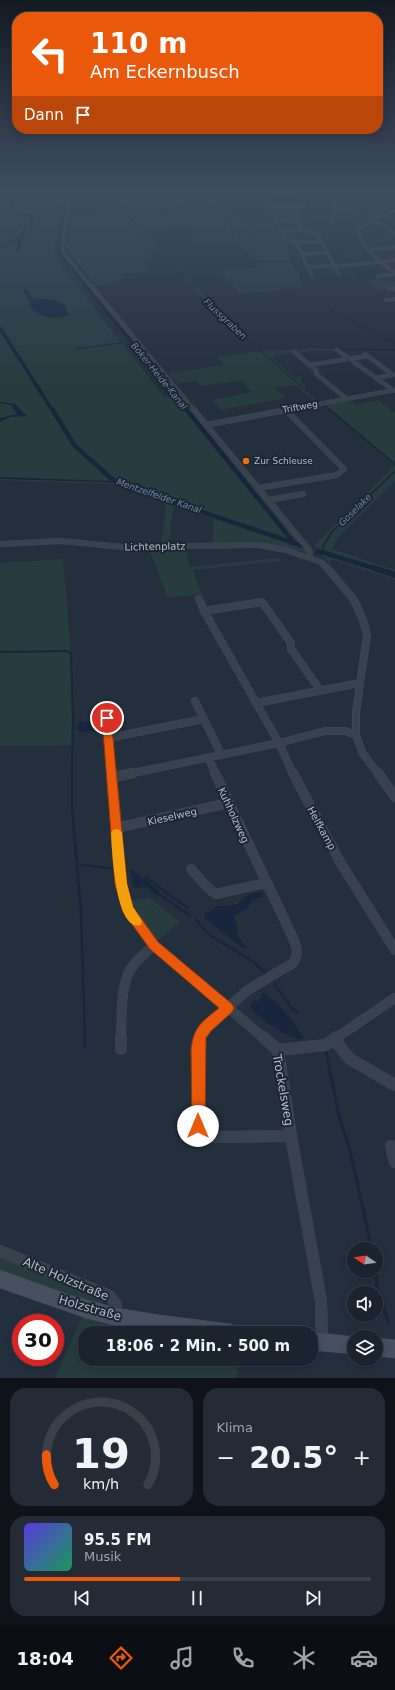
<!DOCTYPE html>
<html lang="de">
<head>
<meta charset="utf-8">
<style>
  body { margin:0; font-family:"DejaVu Sans",sans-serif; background:#242b36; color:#f1f3f6; height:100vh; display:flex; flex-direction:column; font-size:15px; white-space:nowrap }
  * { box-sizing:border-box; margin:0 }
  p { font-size:13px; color:#a0a4aa }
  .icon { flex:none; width:22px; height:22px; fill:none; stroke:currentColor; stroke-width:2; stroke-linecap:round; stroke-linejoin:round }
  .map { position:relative; height:1378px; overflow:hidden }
  .sheet { display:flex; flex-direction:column; gap:10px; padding:10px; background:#0f1319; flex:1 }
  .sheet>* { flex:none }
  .hud { position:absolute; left:12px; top:12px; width:371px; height:122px; border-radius:16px; box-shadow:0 2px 10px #0003,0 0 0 1px #39404a; background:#ea580c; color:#fff; overflow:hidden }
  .needle { width:26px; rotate:283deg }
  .fabs { position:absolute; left:347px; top:1242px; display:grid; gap:8px }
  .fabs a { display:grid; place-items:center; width:36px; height:36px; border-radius:50%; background:#1b232e; box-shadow:0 2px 10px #0003,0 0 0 1px #39404a; font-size:20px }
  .speed { position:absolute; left:12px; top:1314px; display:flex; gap:8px; font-size:20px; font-weight:700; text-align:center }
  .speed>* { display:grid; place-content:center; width:52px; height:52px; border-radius:50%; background:#1b232e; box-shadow:0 2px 10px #0003,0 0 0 1px #39404a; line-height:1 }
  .speed .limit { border:6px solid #d22; background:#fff; color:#111 }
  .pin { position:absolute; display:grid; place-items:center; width:34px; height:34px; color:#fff; margin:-17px; border:2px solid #fff; border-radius:50%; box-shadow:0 1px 4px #0007 }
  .me { position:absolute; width:44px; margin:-22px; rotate:0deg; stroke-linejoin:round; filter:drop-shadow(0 0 3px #0008) }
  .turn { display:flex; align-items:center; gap:14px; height:84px; padding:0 12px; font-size:18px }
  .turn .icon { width:52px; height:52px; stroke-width:2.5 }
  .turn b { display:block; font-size:28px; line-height:34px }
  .then { display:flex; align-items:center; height:38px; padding:0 12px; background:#0003; gap:8px; font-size:15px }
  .big { font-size:30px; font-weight:700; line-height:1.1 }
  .sheet .tile { flex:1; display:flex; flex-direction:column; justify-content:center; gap:6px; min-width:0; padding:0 14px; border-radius:16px; background:#242b36 }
  .sheet .dial { align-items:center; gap:0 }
  .dial svg { height:104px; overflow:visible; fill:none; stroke:#39404a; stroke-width:7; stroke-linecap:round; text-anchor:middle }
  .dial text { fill:#f1f3f6; stroke:none }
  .song { display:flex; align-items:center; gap:12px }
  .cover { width:48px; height:48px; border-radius:6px; background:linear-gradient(135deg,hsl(250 70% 55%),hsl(150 70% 35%)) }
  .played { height:4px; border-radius:2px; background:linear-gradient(90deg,#ea580c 45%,#39404a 45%) }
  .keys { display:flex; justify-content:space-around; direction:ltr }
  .heat { display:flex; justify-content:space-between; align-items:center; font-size:22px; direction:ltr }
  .sheet .tiles { flex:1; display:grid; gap:10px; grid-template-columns:1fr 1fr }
  .tile:last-child { grid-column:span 2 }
  .trip { position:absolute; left:78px; top:1326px; width:240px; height:40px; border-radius:16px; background:#1b232e; box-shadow:0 2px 10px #0003,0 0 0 1px #39404a; font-weight:700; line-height:40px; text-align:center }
  .tab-bar { display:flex; height:64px; justify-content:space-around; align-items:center; background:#0b0e12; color:#a0a4aa }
  .tab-bar .icon { width:28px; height:28px }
  .tab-bar .active { color:#ea580c }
  .tab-bar b { font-size:18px; color:#f1f3f6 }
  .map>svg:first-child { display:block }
  .green { fill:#263c3f }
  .water { fill:#17263c }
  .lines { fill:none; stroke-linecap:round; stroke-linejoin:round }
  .stream-far4 { stroke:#17263c; stroke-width:1 }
  .stream-far3 { stroke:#17263c; stroke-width:1.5 }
  .stream-far2 { stroke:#17263c; stroke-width:2 }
  .stream-far1 { stroke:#17263c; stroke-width:2.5 }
  .stream { stroke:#17263c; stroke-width:3 }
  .canal-far3 { stroke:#17263c; stroke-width:2.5 }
  .canal-far2 { stroke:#17263c; stroke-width:3.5 }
  .canal-far1 { stroke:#17263c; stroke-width:4.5 }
  .canal { stroke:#17263c; stroke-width:6 }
  .street-far5-casing { stroke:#414a57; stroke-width:3.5 }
  .street-far4-casing { stroke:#414a57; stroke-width:4.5 }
  .street-far3-casing { stroke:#414a57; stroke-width:6 }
  .street-far2-casing { stroke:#414a57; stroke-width:8 }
  .street-far1-casing { stroke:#414a57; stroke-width:10 }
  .street-casing { stroke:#414a57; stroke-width:12 }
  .secondary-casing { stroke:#414a57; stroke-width:1 }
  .street-far5 { stroke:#38414e; stroke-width:3 }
  .street-far4 { stroke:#38414e; stroke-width:4 }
  .street-far3 { stroke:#38414e; stroke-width:5.5 }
  .street-far2 { stroke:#38414e; stroke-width:7 }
  .street-far1 { stroke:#38414e; stroke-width:9 }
  .street { stroke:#38414e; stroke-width:12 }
  .secondary { fill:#465061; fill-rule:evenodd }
  .route { fill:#ea580c; stroke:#983908 }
  .slow { fill:#f59e0b }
  .food-dot { fill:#e8710a; stroke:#1d2633; stroke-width:1.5 }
  .labels { text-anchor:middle; stroke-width:4; stroke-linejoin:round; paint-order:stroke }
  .far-water-label { font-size:9px; font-style:italic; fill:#6d86a8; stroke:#1d2633 }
  .far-street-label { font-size:9px; fill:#b4bcc9; stroke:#1d2633 }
  .far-poi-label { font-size:9px; fill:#b4bcc9; stroke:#1d2633; text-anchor:start }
  .street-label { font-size:10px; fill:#b4bcc9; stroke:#1d2633 }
  .near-street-label { font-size:12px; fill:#b4bcc9; stroke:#1d2633 }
</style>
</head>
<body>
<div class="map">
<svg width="395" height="1378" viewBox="0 0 395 1378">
  <rect width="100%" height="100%" fill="#242f3e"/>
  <g class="green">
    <path d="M0,190H64L54,249L58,258H55L165,398L180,396L206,431L307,551V553C276,546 245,542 213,543V519L173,506L169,544H161L166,504L111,484L0,480Z"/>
    <path d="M74,190L75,193L87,192L86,190H105L110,195L107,190H236L247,198L274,196L267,190H272L281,197L300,195L292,197L298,198L250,200L243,196H238L239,198L236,196L214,198L220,203L128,212L133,218L180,216L176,208L215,204L227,220L217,204L257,201L264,207L243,205L226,211C236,223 262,219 275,218L291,260L301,276L304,288L240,293L219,271L262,267L234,242L197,244L189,227L146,232L171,262H168L159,252H143L149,253L154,260L144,262L152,271L121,274L124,279L116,280L119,283L96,286L67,250L71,218L125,212L117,204L73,206Z"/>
    <path d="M170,264H173L223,314H221L201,297Z"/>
    <path d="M382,280L384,282L395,281V288L377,290L367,281Z"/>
    <path d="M319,348L333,349L336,351H314L275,355L276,356L271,357L296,378L301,377L300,381L306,387L305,388L321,403H317L295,385L275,388L285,398L221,410L212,400L252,392L242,381L201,386L196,381L177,384L168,373L224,365L216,357L262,351Z"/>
    <path d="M350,400L356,405L378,400L395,413V463L380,452L326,405Z"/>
    <path d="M395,465V481L338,537L332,549L395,570V580L338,561L333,560L328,562L314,546Z"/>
    <path d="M185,547L190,567L279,558L281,561L193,570L201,594L168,598L149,549Z"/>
    <path d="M63,559L71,654L73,745L0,746V563Z"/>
    <path d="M150,898L180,922L157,941L137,917L130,900Z"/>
    <path d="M0,1257L101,1300L103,1304L100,1306L0,1270Z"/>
    <path d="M83,1315L184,1333H85V1359H240L236,1378H55Z"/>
  </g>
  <g class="water">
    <path d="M7,190H11C14,198 15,203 15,212L25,214L34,213L33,210L39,212L33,214V224L26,228L19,252H15L19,239L0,248V246L19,237L24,228L30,224L28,217L22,215L11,217L18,214L11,211V196Z"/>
    <path d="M24,289H28L32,298L54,300L61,303L67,308L66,312L69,315C55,321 38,317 29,305L31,301L28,300L27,295L24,294Z"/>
    <path d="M0,402L15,404L27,416L10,417L0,422V418L17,414L11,405L0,403Z"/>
    <path d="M80,722H94L97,724L95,731L79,732L77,730V724Z"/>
    <path d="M131,869L156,888L159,891L156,895L146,886L137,888L133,886L130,871Z"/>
    <path d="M260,892H263V897L251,901L248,908L234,916L238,929L237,935L247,948L242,947L204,918L205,914L217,906H228L237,904L250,894Z"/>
    <path d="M265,993C274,998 301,1030 304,1039C291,1042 257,1017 250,1007L252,1001L258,1002L262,994Z"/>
  </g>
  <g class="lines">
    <g class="stream-far4">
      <path d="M105,190L202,298L243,336L321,403"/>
      <path d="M388,190L393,199"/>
      <path d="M184,195L196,205"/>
      <path d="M308,198V211L316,229"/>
      <path d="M264,200L299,197"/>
      <path d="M392,201L343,225L333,232C342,261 370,292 395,309"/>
      <path d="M216,204L257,200"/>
      <path d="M178,208L216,204C227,213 234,228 234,242"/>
      <path d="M236,243L256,261L292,262L301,276L305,290L336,314"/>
      <path d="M360,272L395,268"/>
      <path d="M385,297H395"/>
      <path d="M340,316L361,324L381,337L395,343"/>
      <path d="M76,349L121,343"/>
      <path d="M339,349L395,350"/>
      <path d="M324,405L330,410"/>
    </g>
    <g class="stream-far3">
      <path d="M329,409L395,464"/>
      <path d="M0,478L119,482"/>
      <path d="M323,553V546L332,532L395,471"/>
    </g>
    <path class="stream-far2" d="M0,652L67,651L71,654L73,720L72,774"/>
    <g class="stream-far1">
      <path d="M72,773V807L81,913L85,1038"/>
      <path d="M77,864L115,869"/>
      <path d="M145,877L188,908"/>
      <path d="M157,893L189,915"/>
      <path d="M196,920L211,936L254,962L266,974"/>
      <path d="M275,985L293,1010L298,1012"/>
    </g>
    <g class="stream">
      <path d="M85,1037V1046"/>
      <path d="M326,1051L339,1116L349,1146L372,1249"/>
      <path d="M376,1271L377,1287L388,1322"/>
    </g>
    <path class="canal-far3" d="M68,190L58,251L87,287"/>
    <g class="canal-far2">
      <path d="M86,286L187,410"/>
      <path d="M0,328L52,410"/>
    </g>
    <g class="canal-far1">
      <path d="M52,409L75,446L113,480L143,492L294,543"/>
      <path d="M186,409L294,543L302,546"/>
      <path d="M318,551L377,569"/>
    </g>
    <path class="canal" d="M374,568L395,575"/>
    <g class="street-far5-casing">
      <g id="street-far5">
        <path d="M70,190L62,251L91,287"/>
        <path d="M323,190L372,191"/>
        <path d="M302,197L395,200"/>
        <path d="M305,197V206L296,207L295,209L301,230L317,234L339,274"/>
        <path d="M262,199L276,217L281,229L284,230"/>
        <path d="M269,206L296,207"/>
        <path d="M174,208L180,215"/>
        <path d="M334,210L351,211"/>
        <path d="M395,211L375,218L358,230C364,249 378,262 395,272"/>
        <path d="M272,212H295"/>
        <path d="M278,221H298"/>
        <path d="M371,221L382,224L395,234"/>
        <path d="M332,223L334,210L333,197"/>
        <path d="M301,230H284L285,239L291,242H321"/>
        <path d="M296,242L312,276"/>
        <path d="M369,250L395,247"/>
        <path d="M302,254L327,253"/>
        <path d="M307,267L353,265L395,260"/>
        <path d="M377,277L395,274"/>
      </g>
    </g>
    <g class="street-far4-casing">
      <g id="street-far4">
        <path d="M91,286L194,410"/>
        <path d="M389,289H395"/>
        <path d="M386,300L395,299"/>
        <path d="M337,350L393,390"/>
        <path d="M294,352L317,371L316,374L347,399"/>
        <path d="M365,354L393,375L375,378"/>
        <path d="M310,365L367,356"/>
        <path d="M286,410L395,390"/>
      </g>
    </g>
    <g class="street-far3-casing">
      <g id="street-far3">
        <path d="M193,409L310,551V557"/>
        <path d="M206,425L291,409"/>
        <path d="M258,488L337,475L344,469L286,410"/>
        <path d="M268,500L303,494"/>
        <path d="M0,544L62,541L122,547L259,545L286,550L321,562L327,569"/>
      </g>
    </g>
    <g class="street-far2-casing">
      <g id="street-far2">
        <path d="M327,568L354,600L363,620L367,635L356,712V735L362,752L378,774"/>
        <path d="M199,599L204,611"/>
        <path d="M195,701L221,754"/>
        <path d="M256,703L360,683"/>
        <path d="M107,718L112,774"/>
        <path d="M108,738L204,719"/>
        <path d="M208,758L216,774"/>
        <path d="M128,774L279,743L325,731H345L356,735"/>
        <path d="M293,774L279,743L204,611L262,602L291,643V649L320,690"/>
      </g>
    </g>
    <g class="street-far1-casing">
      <g id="street-far1">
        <path d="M112,773L121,884L127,908L154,945L264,1038"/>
        <path d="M293,773L340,862L395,950"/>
        <path d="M378,773L395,797"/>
        <path d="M111,778L133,773"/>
        <path d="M116,828L229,803"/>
        <path d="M191,869L209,889L216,894L266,883"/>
        <path d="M121,1038C122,1017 120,989 130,970C136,960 146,953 154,945"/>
        <path d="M199,1038L206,1027L248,990L293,963C299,955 297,947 293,938L215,773"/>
        <path d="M336,1038L395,998"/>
      </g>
    </g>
    <g class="street-casing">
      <g id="street">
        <path d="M199,1037L200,1133L211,1137L291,1136"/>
        <path d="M263,1037L278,1050L291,1136L321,1301L322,1342"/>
        <path d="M334,1039L350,1059L395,1085"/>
        <path d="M121,1049V1037"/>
        <path d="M278,1050L326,1045L337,1037"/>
        <path d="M391,1146L395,1162"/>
        <path d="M0,1251L110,1296L116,1305V1317"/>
      </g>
    </g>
    <g class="secondary-casing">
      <g id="secondary">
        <path d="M0,1270L72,1296L116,1308L159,1315L231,1324L237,1327L240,1333H159L130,1329L86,1318L0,1288Z"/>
        <path d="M311,1332L356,1337H354V1354L311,1350V1333H309Z"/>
        <path d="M376,1338L395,1340V1358L376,1356Z"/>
      </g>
    </g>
    <use href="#street-far5" class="street-far5"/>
    <use href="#street-far4" class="street-far4"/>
    <use href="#street-far3" class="street-far3"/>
    <use href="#street-far2" class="street-far2"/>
    <use href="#street-far1" class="street-far1"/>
    <use href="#street" class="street"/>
    <use href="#secondary" class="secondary"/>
  </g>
  <linearGradient id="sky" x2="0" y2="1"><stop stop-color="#141a22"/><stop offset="0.5" stop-color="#3f4d63"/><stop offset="1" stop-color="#3f4d63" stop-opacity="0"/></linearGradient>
  <rect width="395" height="383" fill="url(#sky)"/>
  <path class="route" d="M107,715L111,718L127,884L133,907L158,942L232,1004L234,1008L232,1012L211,1031L206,1038L205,1126L203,1131L198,1132L194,1131L192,1126L191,1049C194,1026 202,1022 219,1008L150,949L123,912L115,884L102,718Z"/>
  <path class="slow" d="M116,829L120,830L122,833L127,884L133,907L142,921L141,925C115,933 112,848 111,833L113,830Z"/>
  <circle class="food-dot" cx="246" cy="461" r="4"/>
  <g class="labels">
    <g class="far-water-label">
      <text transform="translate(225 319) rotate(43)" y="3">Flussgraben</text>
      <text transform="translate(159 376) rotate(51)" y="3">Boker-Heide-Kanal</text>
      <text transform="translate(159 496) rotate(19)" y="3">Mentzelfelder Kanal</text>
      <text transform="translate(355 510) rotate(-44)" y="3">Goselake</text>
    </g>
    <g class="far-street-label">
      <text transform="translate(300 407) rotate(-10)" y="3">Triftweg</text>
    </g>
    <g class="far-poi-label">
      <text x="254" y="464">Zur Schleuse</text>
    </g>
    <g class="street-label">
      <text transform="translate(155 546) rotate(-1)" y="4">Lichtenplatz</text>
      <text transform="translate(234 815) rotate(65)" y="4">Kuhholzweg</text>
      <text transform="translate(172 816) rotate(-13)" y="4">Kieselweg</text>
      <text transform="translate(322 828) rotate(61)" y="4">Helfkamp</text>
    </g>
    <g class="near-street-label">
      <text transform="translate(283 1090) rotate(80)" y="4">Trockelsweg</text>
      <text transform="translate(66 1279) rotate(23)" y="4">Alte Holzstraße</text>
      <text transform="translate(90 1308) rotate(16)" y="4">Holzstraße</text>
    </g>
  </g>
</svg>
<div class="fabs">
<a><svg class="needle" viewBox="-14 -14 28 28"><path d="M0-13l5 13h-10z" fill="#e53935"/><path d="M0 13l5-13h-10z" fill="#a0a4aa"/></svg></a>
<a><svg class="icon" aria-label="sound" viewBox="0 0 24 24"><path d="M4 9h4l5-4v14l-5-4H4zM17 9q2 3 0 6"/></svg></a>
<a><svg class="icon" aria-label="layers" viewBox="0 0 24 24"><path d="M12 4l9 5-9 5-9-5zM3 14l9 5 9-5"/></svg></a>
</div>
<div class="speed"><div class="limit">30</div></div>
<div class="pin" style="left:107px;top:718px;background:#d93025"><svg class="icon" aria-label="arrive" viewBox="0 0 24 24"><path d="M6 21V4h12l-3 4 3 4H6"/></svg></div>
<svg class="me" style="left:198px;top:1126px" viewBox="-20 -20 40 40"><circle r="19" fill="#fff"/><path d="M0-13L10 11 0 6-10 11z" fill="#ea580c"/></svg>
<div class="trip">18:06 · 2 Min. · 500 m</div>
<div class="hud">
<div class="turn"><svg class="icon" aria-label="left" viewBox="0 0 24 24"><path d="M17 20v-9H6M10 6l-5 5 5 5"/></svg><div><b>110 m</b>Am Eckernbusch</div></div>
<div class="then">Dann<svg class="icon" aria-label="arrive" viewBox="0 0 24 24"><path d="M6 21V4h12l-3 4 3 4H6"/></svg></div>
</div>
</div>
<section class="sheet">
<div class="tiles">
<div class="tile dial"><svg viewBox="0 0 100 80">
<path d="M14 69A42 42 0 1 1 86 69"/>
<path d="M14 69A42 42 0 0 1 8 46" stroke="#ea580c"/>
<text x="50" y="56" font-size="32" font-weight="700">19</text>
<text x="50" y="72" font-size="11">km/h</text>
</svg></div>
<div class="tile"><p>Klima</p>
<div class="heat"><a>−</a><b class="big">20.5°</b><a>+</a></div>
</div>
<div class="tile">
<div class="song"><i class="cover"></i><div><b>95.5 FM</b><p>Musik</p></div></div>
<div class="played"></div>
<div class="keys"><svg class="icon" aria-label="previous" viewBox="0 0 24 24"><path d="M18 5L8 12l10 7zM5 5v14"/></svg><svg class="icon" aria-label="pause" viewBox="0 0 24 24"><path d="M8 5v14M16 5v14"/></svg><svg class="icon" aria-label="next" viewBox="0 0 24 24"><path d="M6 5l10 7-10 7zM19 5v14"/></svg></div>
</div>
</div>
</section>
<nav class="tab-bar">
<b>18:04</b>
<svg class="icon active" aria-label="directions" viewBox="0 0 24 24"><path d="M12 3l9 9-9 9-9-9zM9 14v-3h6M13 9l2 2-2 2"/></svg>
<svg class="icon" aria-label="music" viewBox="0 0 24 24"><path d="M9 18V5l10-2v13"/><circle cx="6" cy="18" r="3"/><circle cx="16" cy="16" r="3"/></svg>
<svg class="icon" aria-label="phone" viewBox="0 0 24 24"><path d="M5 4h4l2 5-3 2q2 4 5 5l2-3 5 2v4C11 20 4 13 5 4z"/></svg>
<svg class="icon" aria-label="climate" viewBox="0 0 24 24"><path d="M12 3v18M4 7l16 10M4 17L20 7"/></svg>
<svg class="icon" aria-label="car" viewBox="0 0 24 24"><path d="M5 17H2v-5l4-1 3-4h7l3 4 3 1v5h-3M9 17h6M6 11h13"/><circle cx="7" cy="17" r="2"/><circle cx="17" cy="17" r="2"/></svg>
</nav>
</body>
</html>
